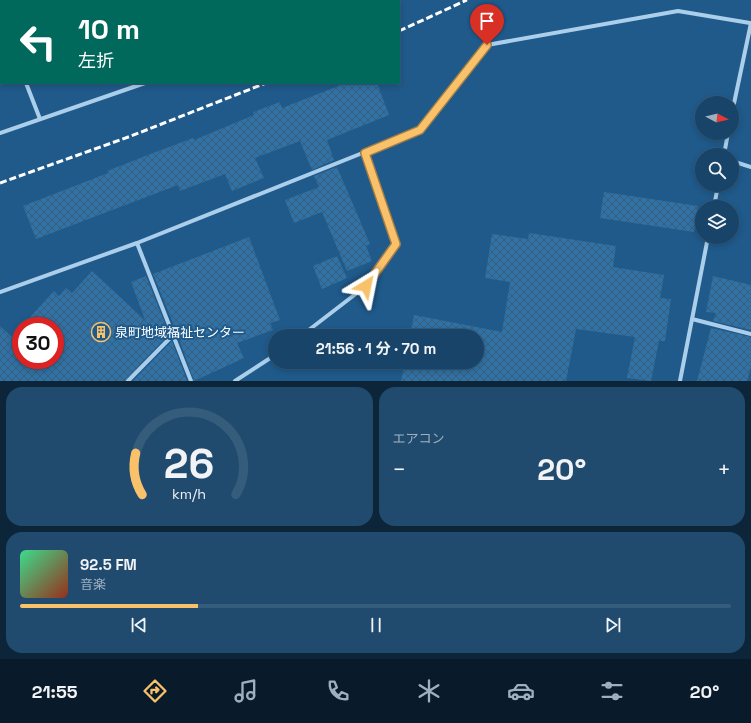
<!DOCTYPE html>
<html lang="ja">
<head>
<meta charset="utf-8">
<style>
  body { margin:0; font-family:"Space Grotesk","Noto Sans JP",sans-serif; background:#204b6e; color:#f1f3f6; height:100vh; display:flex; flex-direction:column; font-size:15px; white-space:nowrap }
  * { box-sizing:border-box; margin:0 }
  p { font-size:13px; color:#9eb0c0 }
  .icon { flex:none; width:22px; height:22px; fill:none; stroke:currentColor; stroke-width:2; stroke-linecap:round; stroke-linejoin:round }
  .map { position:relative; height:381px; overflow:hidden }
  .details { display:flex; flex-direction:column; gap:6px; padding:6px; background:#0d2539; flex:1 }
  .details>* { flex:none }
  .guide { position:absolute; left:0px; top:0px; width:400px; height:84px; box-shadow:0 2px 6px #0003,0 0 0 1px #365c7c; background:#00695c; color:#fff; overflow:hidden }
  .needle { width:26px; rotate:97deg }
  .tools { position:absolute; left:695px; top:96px; display:grid; gap:8px }
  .tools a { display:grid; place-items:center; width:44px; height:44px; border-radius:50%; background:#174468; box-shadow:0 2px 6px #0003,0 0 0 1px #365c7c; font-size:20px }
  .speed { position:absolute; left:12px; top:317px; display:flex; gap:8px; font-size:20px; font-weight:700; text-align:center }
  .speed>* { display:grid; place-content:center; width:52px; height:52px; border-radius:50%; background:#174468; box-shadow:0 2px 6px #0003,0 0 0 1px #365c7c; line-height:1 }
  .speed .limit { border:6px solid #d22; background:#fff; color:#111 }
  .pin { position:absolute; display:grid; place-items:center; width:34px; height:34px; color:#fff; margin:-41px -17px; border-radius:50% 50% 50% 0; rotate:-45deg; box-shadow:0 0 4px #0007 }
  .pin .icon { rotate:45deg }
  .me { position:absolute; width:44px; margin:-22px; rotate:35deg; stroke-linejoin:round; filter:drop-shadow(0 0 3px #0008) }
  .turn { display:flex; align-items:center; gap:14px; height:84px; padding:0 12px; font-size:18px }
  .turn .icon { width:52px; height:52px; stroke-width:2.5 }
  .turn b { display:block; font-size:28px; line-height:34px }
  .big { font-size:30px; font-weight:700; line-height:1.1 }
  .details .widget { flex:1; display:flex; flex-direction:column; justify-content:center; gap:6px; min-width:0; padding:0 14px; border-radius:16px; background:#204b6e }
  .details .dial { align-items:center; gap:0 }
  .dial svg { height:104px; overflow:visible; fill:none; stroke:#365c7c; stroke-width:7; stroke-linecap:round; text-anchor:middle }
  .dial text { fill:#f1f3f6; stroke:none }
  .song { display:flex; align-items:center; gap:12px }
  .cover { width:48px; height:48px; border-radius:6px; background:linear-gradient(135deg,hsl(150 70% 55%),hsl(10 70% 35%)) }
  .played { height:4px; border-radius:2px; background:linear-gradient(90deg,#fac16b 25%,#365c7c 25%) }
  .keys { display:flex; justify-content:space-around; direction:ltr }
  .heat { display:flex; justify-content:space-between; align-items:center; font-size:22px; direction:ltr }
  .details .tiles { flex:1; display:grid; gap:6px; grid-template-columns:1fr 1fr }
  .widget:last-child { grid-column:span 2 }
  .trip { position:absolute; left:268px; top:329px; width:216px; height:40px; border-radius:20px; background:#174468; box-shadow:0 2px 6px #0003,0 0 0 1px #365c7c; font-weight:700; line-height:40px; text-align:center }
  .tab-bar { display:flex; height:64px; justify-content:space-around; align-items:center; background:#091b2a; color:#9eb0c0 }
  .tab-bar .icon { width:28px; height:28px }
  .tab-bar .current { color:#fac16b }
  .tab-bar b { font-size:18px; color:#f1f3f6 }
  .map>svg:first-child { display:block }
  .building { fill:url(#building-cross-hatch) }
  .lines { fill:none; stroke-linecap:round; stroke-linejoin:round }
  .street { stroke:#abcfeb; stroke-width:4 }
  .rail { stroke:#fff; stroke-width:3; stroke-dasharray:7 3; stroke-linecap:butt }
  .route-casing { stroke:#a27d46; stroke-width:10 }
  .route { stroke:#fac16b; stroke-width:7 }
  .labels { text-anchor:middle; stroke-width:4; stroke-linejoin:round; paint-order:stroke }
  .poi-label { font-size:13px; fill:#fff; stroke:#1f5a8b; text-anchor:start }
</style>
</head>
<body>
<div class="map">
<svg width="751" height="381" viewBox="0 0 751 381">
  <defs>
    <pattern id="building-cross-hatch" width="8" height="8" patternUnits="userSpaceOnUse"><rect width="8" height="8" fill="#2e72a8"/><path d="M0 0l8 8M0 8l8-8" fill="none" stroke="#3e5d75"/></pattern>
  </defs>
  <rect width="100%" height="100%" fill="#1f5a8b"/>
  <g class="building">
    <path d="M346,83H377L389,115L327,140L334,160L312,170L300,141L255,158L264,178L232,191L225,174L180,191L178,185L36,239L23,206L108,173L107,171L153,153L193,138L194,140L254,115L253,112L280,102L282,108Z"/>
    <path d="M337,167L370,244L366,246L372,261L347,271L322,212L294,223L285,200L319,187L314,176Z"/>
    <path d="M604,192L698,206L694,232L600,218Z"/>
    <path d="M529,233L616,246L613,267L664,275L660,298L671,299L665,341H659L651,381L627,378L635,337L576,329L566,381H401L405,362H477V336H410L414,315L502,332L510,282L485,278L492,234L528,239Z"/>
    <path d="M249,237L280,320L270,323L273,330L237,343L244,358L194,381L177,333L153,274Z"/>
    <path d="M337,256L347,278L322,289L313,266Z"/>
    <path d="M92,271L145,320L131,282L146,276L169,334L125,381H0V326L12,337L21,327V360H55V326H22L54,291L59,296L66,288L72,293Z"/>
    <path d="M713,276L751,285V330L713,321L716,313L706,312Z"/>
    <path d="M711,328L751,337V367L747,381H697Z"/>
    <path d="M172,341L187,381H133Z"/>
  </g>
  <g class="lines">
    <g class="street">
      <path d="M288,0L289,1"/>
      <path d="M374,1L377,0"/>
      <path d="M0,14L1,17"/>
      <path d="M26,83L40,119"/>
      <path d="M732,113L751,23"/>
      <path d="M0,133L145,83"/>
      <path d="M724,155L728,133"/>
      <path d="M732,161L751,167"/>
      <path d="M714,207L718,185"/>
      <path d="M137,243L191,381"/>
      <path d="M0,292L137,243L420,130L487,45L678,11L750,23"/>
      <path d="M692,319L751,334"/>
      <path d="M301,336L366,286L396,243L365,153"/>
      <path d="M128,381L174,334"/>
      <path d="M235,381L275,355"/>
      <path d="M680,381L708,237"/>
    </g>
    <g class="rail">
      <path d="M399,31L467,0"/>
      <path d="M0,183L131,136L266,83"/>
    </g>
  </g>
  <g class="lines">
    <g class="route-casing">
      <path id="route" d="M366,286L396,244L365,153L420,130L487,45"/>
    </g>
    <use href="#route" class="route"/>
  </g>
  <defs>
    <g id="building-ring" transform="scale(1)"><circle r="9.5" fill="#1f5a8b" stroke="#fac16b" stroke-width="1.5"/><path d="M-4-6H4V6H1V3H-1V6H-4ZM-2.5-4.3h1.7v1.8h-1.7ZM.8-4.3h1.7v1.8H.8ZM-2.5-1h1.7V.8h-1.7ZM.8-1h1.7V.8H.8Z" fill="#fac16b"/></g>
  </defs>
  <g fill-rule="evenodd">
    <use href="#building-ring" x="101" y="332"/>
  </g>
  <g class="labels">
    <g class="poi-label">
      <text x="115" y="337">泉町地域福祉センター</text>
    </g>
  </g>
</svg>
<div class="tools">
<a><svg class="needle" viewBox="-14 -14 28 28"><path d="M0-13l5 13h-10z" fill="#e53935"/><path d="M0 13l5-13h-10z" fill="#9eb0c0"/></svg></a>
<a><svg class="icon" aria-label="search" viewBox="0 0 24 24"><circle cx="10" cy="10" r="6"/><path d="M15 15l6 6"/></svg></a>
<a><svg class="icon" aria-label="layers" viewBox="0 0 24 24"><path d="M12 4l9 5-9 5-9-5zM3 14l9 5 9-5"/></svg></a>
</div>
<div class="speed"><div class="limit">30</div></div>
<div class="pin" style="left:487px;top:45px;background:#d93025"><svg class="icon" aria-label="arrive" viewBox="0 0 24 24"><path d="M6 21V4h12l-3 4 3 4H6"/></svg></div>
<svg class="me" style="left:366px;top:286px" viewBox="-20 -20 40 40"><path d="M0-17L14 15 0 8-14 15z" fill="#fac16b" stroke="#fff" stroke-width="4"/></svg>
<div class="trip">21:56 · 1 分 · 70 m</div>
<div class="guide">
<div class="turn"><svg class="icon" aria-label="left" viewBox="0 0 24 24"><path d="M17 20v-9H6M10 6l-5 5 5 5"/></svg><div><b>10 m</b>左折</div></div>
</div>
</div>
<section class="details">
<div class="tiles">
<div class="widget dial"><svg viewBox="0 0 100 80">
<path d="M14 69A42 42 0 1 1 86 69"/>
<path d="M14 69A42 42 0 0 1 9 37" stroke="#fac16b"/>
<text x="50" y="56" font-size="32" font-weight="700">26</text>
<text x="50" y="72" font-size="11">km/h</text>
</svg></div>
<div class="widget"><p>エアコン</p>
<div class="heat"><a>−</a><b class="big">20°</b><a>+</a></div>
</div>
<div class="widget">
<div class="song"><i class="cover"></i><div><b>92.5 FM</b><p>音楽</p></div></div>
<div class="played"></div>
<div class="keys"><svg class="icon" aria-label="previous" viewBox="0 0 24 24"><path d="M18 5L8 12l10 7zM5 5v14"/></svg><svg class="icon" aria-label="pause" viewBox="0 0 24 24"><path d="M8 5v14M16 5v14"/></svg><svg class="icon" aria-label="next" viewBox="0 0 24 24"><path d="M6 5l10 7-10 7zM19 5v14"/></svg></div>
</div>
</div>
</section>
<nav class="tab-bar">
<b>21:55</b>
<svg class="icon current" aria-label="directions" viewBox="0 0 24 24"><path d="M12 3l9 9-9 9-9-9zM9 14v-3h6M13 9l2 2-2 2"/></svg>
<svg class="icon" aria-label="music" viewBox="0 0 24 24"><path d="M9 18V5l10-2v13"/><circle cx="6" cy="18" r="3"/><circle cx="16" cy="16" r="3"/></svg>
<svg class="icon" aria-label="phone" viewBox="0 0 24 24"><path d="M5 4h4l2 5-3 2q2 4 5 5l2-3 5 2v4C11 20 4 13 5 4z"/></svg>
<svg class="icon" aria-label="climate" viewBox="0 0 24 24"><path d="M12 3v18M4 7l16 10M4 17L20 7"/></svg>
<svg class="icon" aria-label="car" viewBox="0 0 24 24"><path d="M5 17H2v-5l4-1 3-4h7l3 4 3 1v5h-3M9 17h6M6 11h13"/><circle cx="7" cy="17" r="2"/><circle cx="17" cy="17" r="2"/></svg>
<svg class="icon" aria-label="filters" viewBox="0 0 24 24"><path d="M4 7h16M4 17h16"/><circle cx="9" cy="7" r="2"/><circle cx="15" cy="17" r="2"/></svg>
<b>20°</b>
</nav>
</body>
</html>
